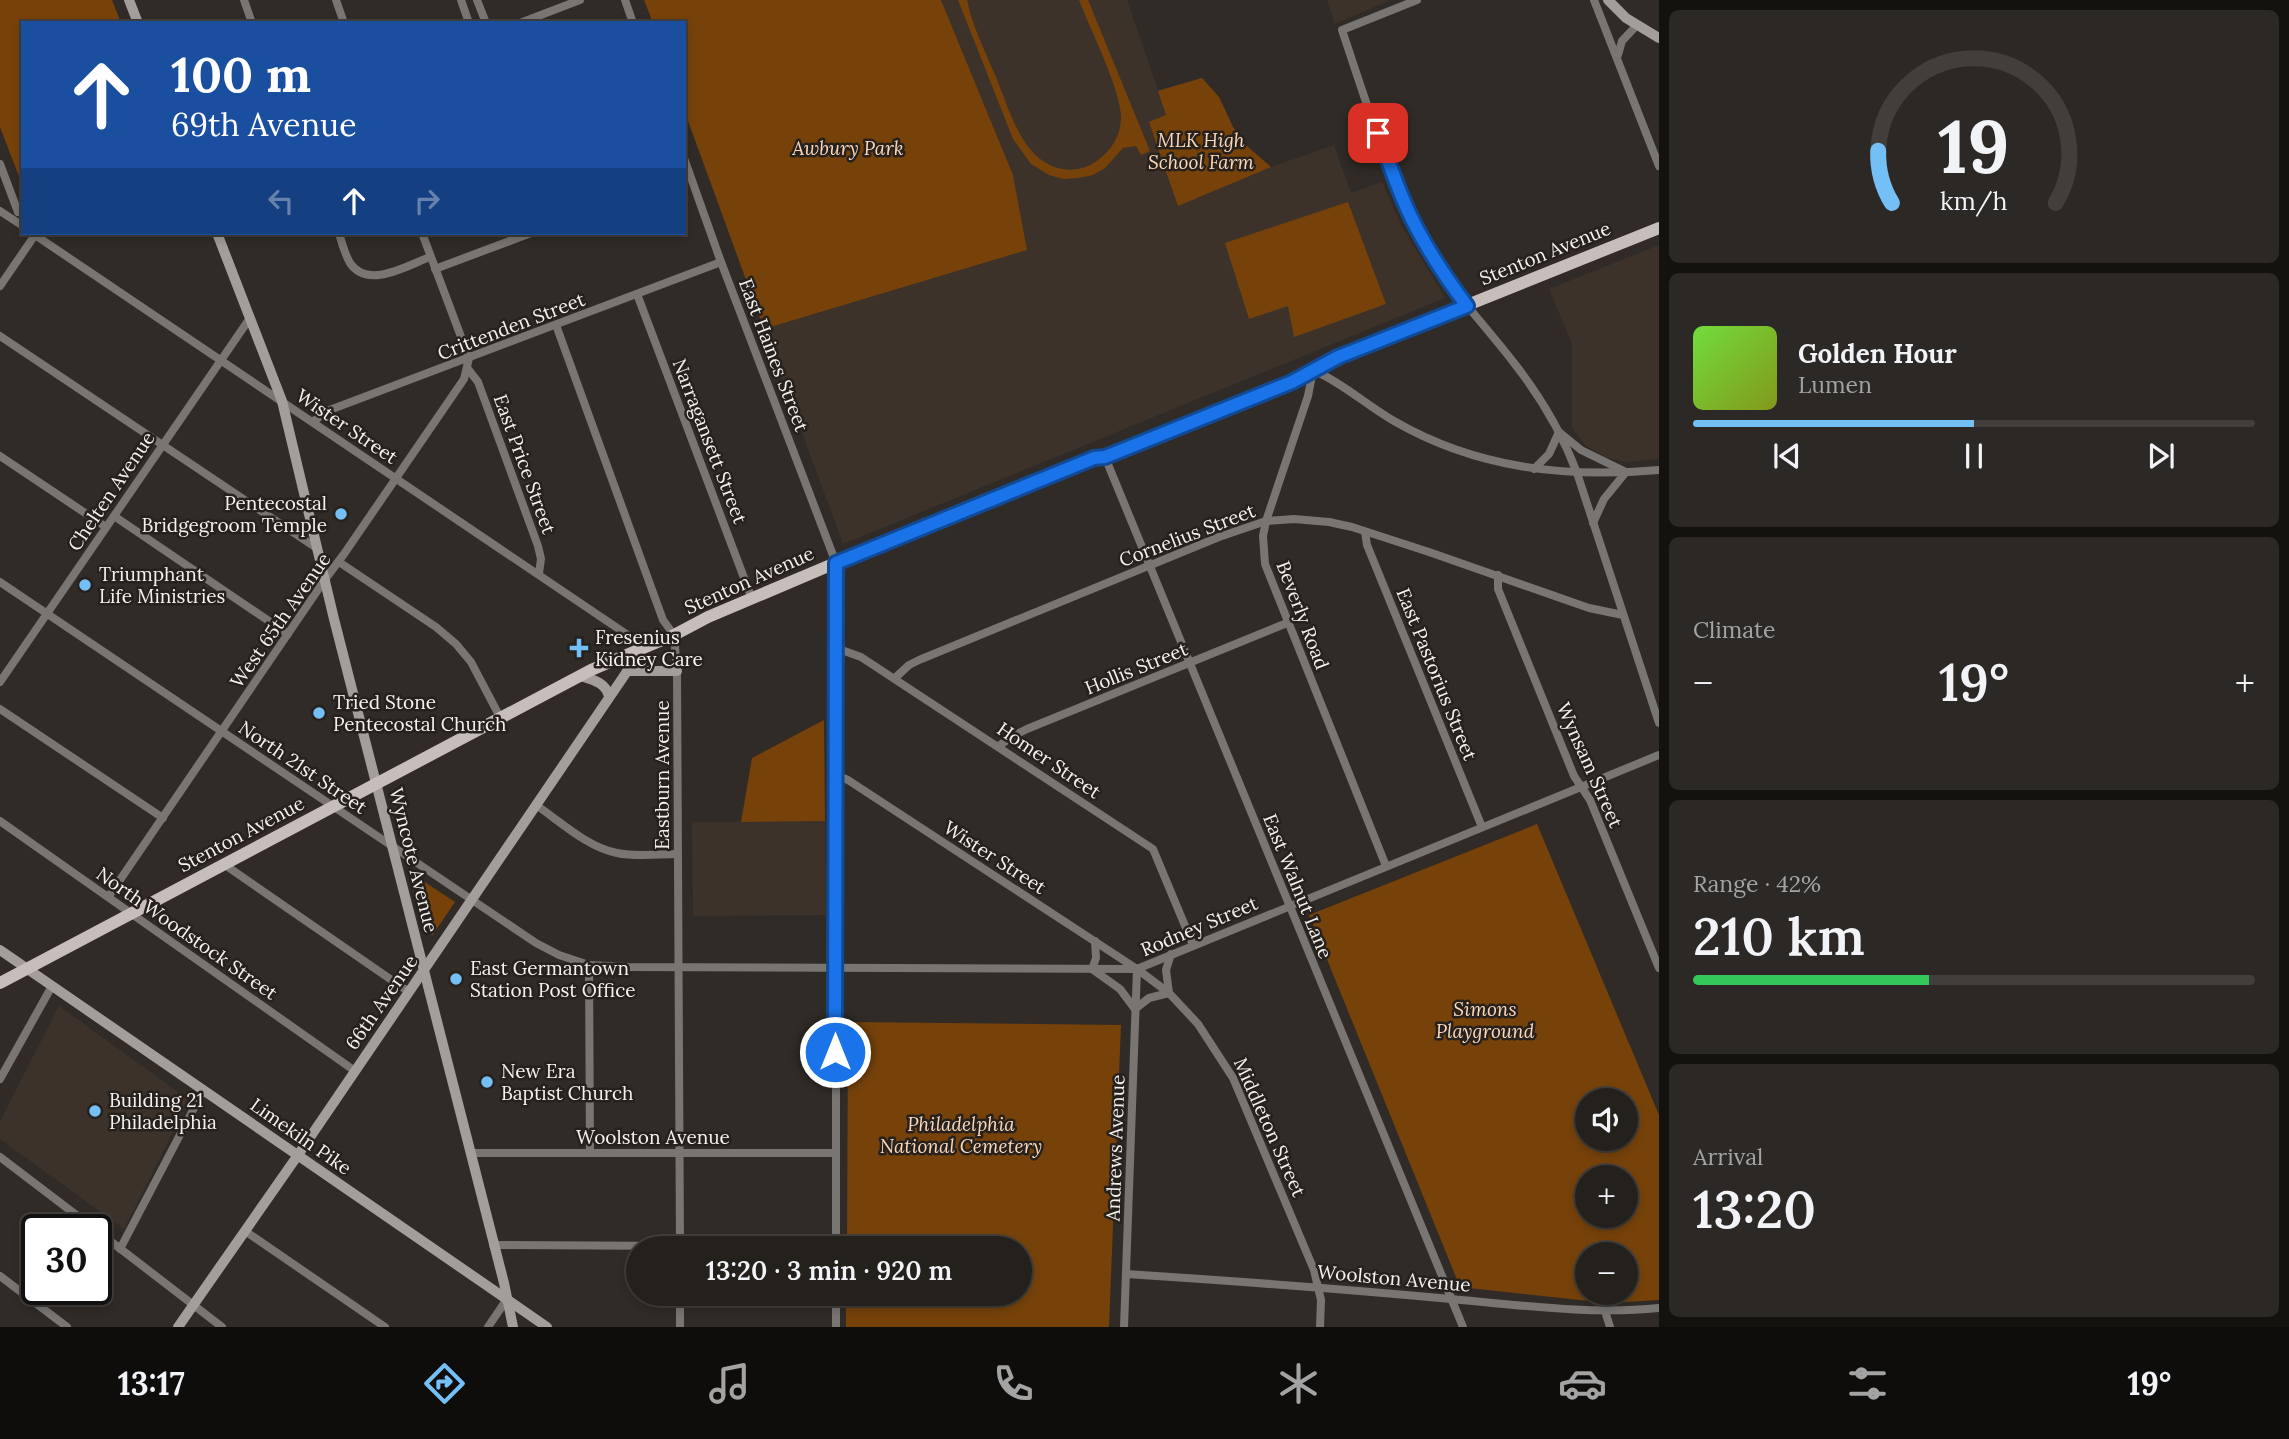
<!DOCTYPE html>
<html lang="en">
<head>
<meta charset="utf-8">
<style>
  body { margin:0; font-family:Lora,serif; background:#2c2825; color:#f1f3f6; height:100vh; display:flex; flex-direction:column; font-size:26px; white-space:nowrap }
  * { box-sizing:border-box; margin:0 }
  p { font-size:23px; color:#a3a3a3 }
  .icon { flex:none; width:38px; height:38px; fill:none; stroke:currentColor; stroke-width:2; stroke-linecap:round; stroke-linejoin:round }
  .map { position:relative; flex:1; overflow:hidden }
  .side { display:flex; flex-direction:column; gap:10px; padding:10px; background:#14120f; width:630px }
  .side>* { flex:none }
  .guide { position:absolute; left:21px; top:21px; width:665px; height:214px; border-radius:0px; box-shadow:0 4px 10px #0003,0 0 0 2px #413e3b; background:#1a4fa0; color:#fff; overflow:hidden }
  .tools { position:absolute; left:1575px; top:1088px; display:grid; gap:14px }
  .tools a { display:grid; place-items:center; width:63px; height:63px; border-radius:50%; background:#24201c; box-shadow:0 4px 10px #0003,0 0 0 2px #413e3b; font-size:35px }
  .speed { position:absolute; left:21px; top:1214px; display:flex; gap:14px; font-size:35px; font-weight:700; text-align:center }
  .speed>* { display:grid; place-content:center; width:91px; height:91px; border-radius:50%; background:#24201c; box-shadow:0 4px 10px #0003,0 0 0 2px #413e3b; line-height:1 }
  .speed .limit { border:4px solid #111; border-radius:10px; background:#fff; color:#111 }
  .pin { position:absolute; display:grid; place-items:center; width:60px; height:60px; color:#fff; margin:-30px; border-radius:14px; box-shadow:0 4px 10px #0006 }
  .me { position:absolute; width:77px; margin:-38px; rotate:0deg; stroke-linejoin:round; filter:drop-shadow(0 0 5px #0008) }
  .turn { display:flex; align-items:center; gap:24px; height:147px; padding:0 35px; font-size:32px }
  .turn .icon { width:91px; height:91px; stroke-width:2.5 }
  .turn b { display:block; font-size:49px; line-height:60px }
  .lanes { display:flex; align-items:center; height:66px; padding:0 35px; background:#0003; justify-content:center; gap:35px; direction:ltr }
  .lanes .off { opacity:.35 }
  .big { font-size:52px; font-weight:600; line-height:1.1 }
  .side .tile { flex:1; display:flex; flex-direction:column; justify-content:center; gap:10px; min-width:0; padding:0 24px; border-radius:10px; background:#2c2825 }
  .side .dial { align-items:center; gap:0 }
  .dial svg { height:182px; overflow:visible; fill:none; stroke:#413e3b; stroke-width:7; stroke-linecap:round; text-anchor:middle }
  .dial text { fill:#f1f3f6; stroke:none }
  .song { display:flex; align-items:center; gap:21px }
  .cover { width:84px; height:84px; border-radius:10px; background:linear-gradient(135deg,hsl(100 70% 55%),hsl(70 70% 35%)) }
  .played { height:7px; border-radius:4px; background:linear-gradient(90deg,#74c0f6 50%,#413e3b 50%) }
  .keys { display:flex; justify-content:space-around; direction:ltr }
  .heat { display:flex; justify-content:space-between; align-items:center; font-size:38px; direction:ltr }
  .charge { height:10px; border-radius:5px; background:linear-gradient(90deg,#34c759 42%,#413e3b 0) }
  .trip { position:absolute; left:626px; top:1236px; width:406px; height:70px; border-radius:35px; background:#24201c; box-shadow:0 4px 10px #0003,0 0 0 2px #413e3b; font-weight:600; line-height:70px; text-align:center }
  .tab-bar { display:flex; height:112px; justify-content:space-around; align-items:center; background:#0e0d0b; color:#a3a3a3 }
  .tab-bar .icon { width:49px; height:49px }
  .tab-bar .selected { color:#74c0f6 }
  .tab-bar b { font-size:32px; color:#f1f3f6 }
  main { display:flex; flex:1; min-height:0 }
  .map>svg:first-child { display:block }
  .built { fill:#3c3229 }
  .green { fill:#76420a; fill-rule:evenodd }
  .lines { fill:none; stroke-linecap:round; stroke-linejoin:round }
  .street { stroke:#787573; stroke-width:8 }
  .secondary { stroke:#a39e9b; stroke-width:10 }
  .primary { stroke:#c5beba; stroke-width:12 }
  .route-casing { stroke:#114b97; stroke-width:18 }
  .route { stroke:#1a73e8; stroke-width:12 }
  .poi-dot { fill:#74c0f6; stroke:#26211d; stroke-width:2.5 }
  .labels { text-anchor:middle; stroke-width:5; stroke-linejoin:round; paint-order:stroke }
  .park-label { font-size:19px; font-style:italic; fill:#fdd8ba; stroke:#26211d }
  .street-label { font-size:19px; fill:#f4f1ee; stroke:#26211d }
  .poi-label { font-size:19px; fill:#f4f1ee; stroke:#26211d; text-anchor:start }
</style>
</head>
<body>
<main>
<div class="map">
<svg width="1659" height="1327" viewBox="0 0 1659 1327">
  <rect width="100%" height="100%" fill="#302b26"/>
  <g class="built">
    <path d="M941,0H1127L1158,90L1202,78L1219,97L1233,127L1248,147L1271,167L1334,145L1351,193L1382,182L1401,225L1445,298L843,544L764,329L1027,250L1013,175Z"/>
    <path d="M1327,0H1391L1335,24Z"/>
    <path d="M1659,245V459L1626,462L1605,457L1585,445L1572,427V344L1549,289Z"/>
    <path d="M825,821L826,915L693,916L692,822Z"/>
    <path d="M59,1006L189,1100L124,1229L0,1139V1121Z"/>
  </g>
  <g class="green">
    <path d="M0,0H112L121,23H23V187L0,127Z"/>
    <path d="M644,0H941L1013,175L1027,250L764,329L684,110V23H653Z"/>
    <path d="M958,0H967C972,25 985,51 995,75C1009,107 1020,157 1058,168C1073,172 1086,169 1098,160C1113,150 1122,132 1121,115C1119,86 1090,29 1079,0H1088L1150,151L1141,155L1136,146L1123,148L1105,168L1093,175L1078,178L1063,179L1049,175L1031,164L1013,139Z"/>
    <path d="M1202,78L1219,97L1233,127L1248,147L1271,167L1178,206L1149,122L1166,115L1158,91Z"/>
    <path d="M1348,202L1386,304L1294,337L1288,306L1249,319L1225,243Z"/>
    <path d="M824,720L825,821L741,822L752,758Z"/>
    <path d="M1537,824L1659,1115V1300L1608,1303L1460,1287L1309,915ZM1587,1101H1626V1139H1587ZM1587,1178H1626V1216H1587ZM1587,1255H1626V1293H1587Z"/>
    <path d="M420,879L455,902L432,936Z"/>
    <path d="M848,1022L1121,1025L1109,1327H846V1293H1020V1248H847Z"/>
  </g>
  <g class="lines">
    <g class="street">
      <path d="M244,0L252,23"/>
      <path d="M336,0L344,23"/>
      <path d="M461,0L469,23"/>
      <path d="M477,0L486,23"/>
      <path d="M625,0L633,23"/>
      <path d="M1417,0L1342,30C1367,104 1394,195 1435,262C1458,298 1488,329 1514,363C1540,396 1562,433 1577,473L1659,723"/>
      <path d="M1594,0L1659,166"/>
      <path d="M520,23L580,0"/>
      <path d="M1618,55L1622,41L1637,25"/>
      <path d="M684,158L721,262L836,563V1248"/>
      <path d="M0,164L18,212"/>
      <path d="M0,211L23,226"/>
      <path d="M32,233L644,646"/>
      <path d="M339,233C342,243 345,255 350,263C368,290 408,265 430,257"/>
      <path d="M435,269L531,233"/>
      <path d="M0,286L35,235"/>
      <path d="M637,294L752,599"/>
      <path d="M556,325L663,620L674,635L677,671L680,1248"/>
      <path d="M0,336L318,549"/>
      <path d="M468,369L478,382L538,546L541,559L539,573"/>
      <path d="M314,421L327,411L721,262"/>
      <path d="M0,456L106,527"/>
      <path d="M1105,457L1463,1327"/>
      <path d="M1534,469L1549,454L1559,432L1581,450L1626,472L1604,499L1593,523"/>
      <path d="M114,516L288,634"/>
      <path d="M1365,532L1367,545L1482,827"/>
      <path d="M339,562L436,627L456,644L471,662L501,719"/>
      <path d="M1498,575V589L1574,776L1590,800L1659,968"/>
      <path d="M0,582L536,943L559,955L589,965L628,967L1137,969L1659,755"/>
      <path d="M836,648L861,657L1153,849L1193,945"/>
      <path d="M895,678L909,665L919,660L1219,537L1266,521L1294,519L1329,522L1352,527L1429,552L1589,608L1623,615"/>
      <path d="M0,682L250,318"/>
      <path d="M0,709L163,818"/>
      <path d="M999,746L1011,737L1027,729L1287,623"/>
      <path d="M834,774L848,780L1137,969L1169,993L1198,1024L1233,1078L1314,1270L1321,1300L1320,1327"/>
      <path d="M536,805C561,822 587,847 617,853C636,857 658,854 678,854"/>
      <path d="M0,821L355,1071"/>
      <path d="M225,865L409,992"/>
      <path d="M1386,866L1265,564L1263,536L1266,521L1308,396L1313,370C1343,383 1366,405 1394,421C1477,469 1566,478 1659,470"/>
      <path d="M109,896L326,578L344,554L464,379L469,358L422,233"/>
      <path d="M1095,941L1096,958L1092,969L1120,989L1135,1009L1149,998L1169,993L1166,970L1171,954"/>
      <path d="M589,965L590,1153"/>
      <path d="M0,1079L52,986"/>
      <path d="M470,1153H836"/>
      <path d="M0,1157L96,1230"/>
      <path d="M96,1230L222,1327"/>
      <path d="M245,1231L385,1327"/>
      <path d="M493,1245L680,1246"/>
      <path d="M120,1249L203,1091"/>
      <path d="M1126,1274C1235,1281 1343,1289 1451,1299C1520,1305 1590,1315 1659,1308"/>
      <path d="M0,1276L67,1327"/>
      <path d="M1605,1311L1610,1327"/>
      <path d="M488,1327L507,1299"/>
      <path d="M680,1327V1293"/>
      <path d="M836,1327V1293"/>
      <path d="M1124,1327L1137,969"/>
    </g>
    <g class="secondary">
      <path d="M129,0L138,23"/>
      <path d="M1608,0L1626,18L1659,38"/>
      <path d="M217,233L282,401L334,619L504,1283L513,1327"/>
      <path d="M627,671H677"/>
      <path d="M581,676C593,680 605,682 609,696"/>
      <path d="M0,950L547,1327"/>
      <path d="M178,1327L298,1155L643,648"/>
    </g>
    <path class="primary" d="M0,983L591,670L674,635L708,617L826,567L1094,458L1105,457L1292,382L1338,357L1659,228"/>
  </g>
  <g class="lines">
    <g class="route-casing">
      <path id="route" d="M835,1052L836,563L1094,458L1105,457L1292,382L1338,357L1467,306C1443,274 1421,241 1405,204C1395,181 1387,157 1378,133"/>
    </g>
    <use href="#route" class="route"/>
  </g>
  <g class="poi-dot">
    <circle cx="341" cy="514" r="7"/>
    <circle cx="85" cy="585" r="7"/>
    <path d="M575.5 637.5h7v7h7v7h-7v7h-7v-7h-7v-7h7z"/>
    <circle cx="319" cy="713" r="7"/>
    <circle cx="456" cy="979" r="7"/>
    <circle cx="487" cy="1082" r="7"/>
    <circle cx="95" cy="1111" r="7"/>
  </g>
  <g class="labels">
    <g class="park-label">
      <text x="1201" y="147">MLK High<tspan x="1201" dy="22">School Farm</tspan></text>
      <text x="848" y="155">Awbury Park</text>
      <text x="1485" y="1016">Simons<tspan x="1485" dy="22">Playground</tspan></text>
      <text x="961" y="1131">Philadelphia<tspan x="961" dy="22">National Cemetery</tspan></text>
    </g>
    <g class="street-label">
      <text transform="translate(1545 253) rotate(-22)" y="7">Stenton Avenue</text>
      <text transform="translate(511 326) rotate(-21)" y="7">Crittenden Street</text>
      <text transform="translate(774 355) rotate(69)" y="7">East Haines Street</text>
      <text transform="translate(347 426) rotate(34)" y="7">Wister Street</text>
      <text transform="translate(710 441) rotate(69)" y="7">Narragansett Street</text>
      <text transform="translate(525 464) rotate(70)" y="7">East Price Street</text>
      <text transform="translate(111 491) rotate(-56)" y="7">Chelten Avenue</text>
      <text transform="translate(1187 535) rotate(-21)" y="7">Cornelius Street</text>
      <text transform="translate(749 580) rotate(-24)" y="7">Stenton Avenue</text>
      <text transform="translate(1303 615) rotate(69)" y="7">Beverly Road</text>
      <text transform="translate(280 620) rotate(-55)" y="7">West 65th Avenue</text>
      <text transform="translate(1136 668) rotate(-22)" y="7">Hollis Street</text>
      <text transform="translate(1437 674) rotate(68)" y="7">East Pastorius Street</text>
      <text transform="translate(1049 760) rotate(34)" y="7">Homer Street</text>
      <text transform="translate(1590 765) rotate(66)" y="7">Wynsam Street</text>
      <text transform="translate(303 767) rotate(34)" y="7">North 21st Street</text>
      <text transform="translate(662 775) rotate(-90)" y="7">Eastburn Avenue</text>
      <text transform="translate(241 834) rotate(-28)" y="7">Stenton Avenue</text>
      <text transform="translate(995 857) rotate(33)" y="7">Wister Street</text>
      <text transform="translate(414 860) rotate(76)" y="7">Wyncote Avenue</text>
      <text transform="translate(1298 886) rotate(68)" y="7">East Walnut Lane</text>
      <text transform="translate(1199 926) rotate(-23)" y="7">Rodney Street</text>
      <text transform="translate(187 933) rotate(35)" y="7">North Woodstock Street</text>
      <text transform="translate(381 1002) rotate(-55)" y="7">66th Avenue</text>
      <text transform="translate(1270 1127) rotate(66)" y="7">Middleton Street</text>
      <text transform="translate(301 1136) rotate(35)" y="7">Limekiln Pike</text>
      <text x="653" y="1144">Woolston Avenue</text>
      <text transform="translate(1115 1148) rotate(-88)" y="7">Andrews Avenue</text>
      <text transform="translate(1394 1278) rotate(5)" y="7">Woolston Avenue</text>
    </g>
    <g class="poi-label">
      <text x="327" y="510" text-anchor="end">Pentecostal<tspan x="327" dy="22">Bridgegroom Temple</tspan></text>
      <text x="99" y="581">Triumphant<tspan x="99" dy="22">Life Ministries</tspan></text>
      <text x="595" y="644">Fresenius<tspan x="595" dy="22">Kidney Care</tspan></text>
      <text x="333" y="709">Tried Stone<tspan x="333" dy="22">Pentecostal Church</tspan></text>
      <text x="470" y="975">East Germantown<tspan x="470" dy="22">Station Post Office</tspan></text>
      <text x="501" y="1078">New Era<tspan x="501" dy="22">Baptist Church</tspan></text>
      <text x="109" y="1107">Building 21<tspan x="109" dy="22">Philadelphia</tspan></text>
    </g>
  </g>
</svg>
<div class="tools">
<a><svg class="icon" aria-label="sound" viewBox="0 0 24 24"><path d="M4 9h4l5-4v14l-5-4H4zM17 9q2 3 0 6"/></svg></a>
<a>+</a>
<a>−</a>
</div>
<div class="speed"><div class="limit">30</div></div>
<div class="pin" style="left:1378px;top:133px;background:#d93025"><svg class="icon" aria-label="arrive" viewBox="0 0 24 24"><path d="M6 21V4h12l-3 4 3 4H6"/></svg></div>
<svg class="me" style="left:835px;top:1052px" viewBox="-20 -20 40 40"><circle r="17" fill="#1a73e8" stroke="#fff" stroke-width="3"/><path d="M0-11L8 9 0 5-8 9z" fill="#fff"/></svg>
<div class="trip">13:20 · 3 min · 920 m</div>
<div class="guide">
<div class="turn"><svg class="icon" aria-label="ahead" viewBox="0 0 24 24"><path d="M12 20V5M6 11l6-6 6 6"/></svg><div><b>100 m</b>69th Avenue</div></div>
<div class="lanes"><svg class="icon off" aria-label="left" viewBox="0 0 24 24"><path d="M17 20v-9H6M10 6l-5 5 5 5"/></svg><svg class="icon" aria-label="ahead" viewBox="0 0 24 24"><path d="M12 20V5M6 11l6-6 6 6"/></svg><svg class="icon off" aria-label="right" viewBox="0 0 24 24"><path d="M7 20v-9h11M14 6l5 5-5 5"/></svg></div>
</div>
</div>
<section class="side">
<div class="tile dial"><svg viewBox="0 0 100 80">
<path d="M14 69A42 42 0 1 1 86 69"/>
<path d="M14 69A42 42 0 0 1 8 46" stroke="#74c0f6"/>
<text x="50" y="56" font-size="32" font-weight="700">19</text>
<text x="50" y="72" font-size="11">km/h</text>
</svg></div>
<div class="tile">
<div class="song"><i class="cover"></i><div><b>Golden Hour</b><p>Lumen</p></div></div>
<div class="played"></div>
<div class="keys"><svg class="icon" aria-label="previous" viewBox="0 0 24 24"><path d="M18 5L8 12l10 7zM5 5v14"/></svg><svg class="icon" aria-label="pause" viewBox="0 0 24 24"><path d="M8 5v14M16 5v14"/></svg><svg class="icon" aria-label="next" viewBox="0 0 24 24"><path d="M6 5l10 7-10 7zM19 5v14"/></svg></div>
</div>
<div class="tile"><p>Climate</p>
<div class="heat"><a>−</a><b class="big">19°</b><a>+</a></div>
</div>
<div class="tile"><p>Range · 42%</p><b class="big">210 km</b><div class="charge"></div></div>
<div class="tile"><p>Arrival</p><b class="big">13:20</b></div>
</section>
</main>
<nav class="tab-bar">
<b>13:17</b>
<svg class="icon selected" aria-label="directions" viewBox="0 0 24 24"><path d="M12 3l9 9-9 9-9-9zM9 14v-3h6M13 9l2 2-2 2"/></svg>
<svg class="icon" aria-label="music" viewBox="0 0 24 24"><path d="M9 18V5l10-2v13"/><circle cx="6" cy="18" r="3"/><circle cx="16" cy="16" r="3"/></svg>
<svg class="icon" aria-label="phone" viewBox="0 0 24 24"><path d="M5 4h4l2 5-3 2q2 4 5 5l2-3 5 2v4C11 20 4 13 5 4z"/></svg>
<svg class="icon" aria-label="climate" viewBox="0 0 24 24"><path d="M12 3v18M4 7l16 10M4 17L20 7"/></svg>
<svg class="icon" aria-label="car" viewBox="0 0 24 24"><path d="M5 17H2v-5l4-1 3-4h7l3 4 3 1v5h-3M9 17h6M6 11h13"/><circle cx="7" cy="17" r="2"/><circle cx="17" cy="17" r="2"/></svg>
<svg class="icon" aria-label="filters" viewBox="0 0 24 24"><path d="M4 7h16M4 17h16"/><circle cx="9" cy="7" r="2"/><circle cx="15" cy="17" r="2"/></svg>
<b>19°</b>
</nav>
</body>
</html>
